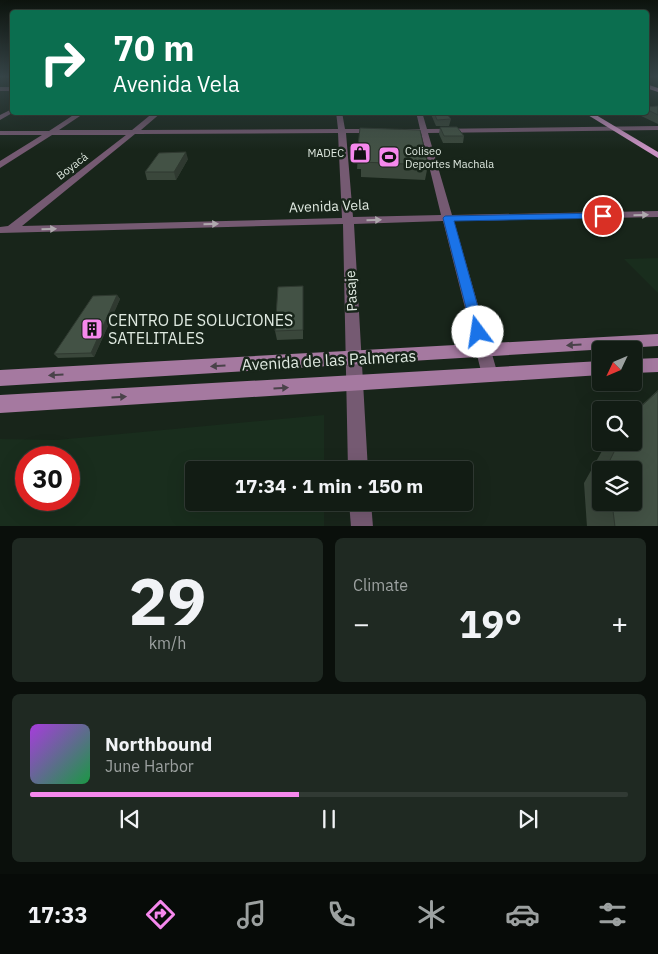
<!DOCTYPE html>
<html lang="en">
<head>
<meta charset="utf-8">
<style>
  body { margin:0; font-family:"IBM Plex Sans",sans-serif; background:#1f2922; color:#f1f3f6; height:100vh; display:flex; flex-direction:column; font-size:19px; white-space:nowrap }
  * { box-sizing:border-box; margin:0 }
  p { font-size:16px; color:#9ca1a0 }
  .icon { flex:none; width:28px; height:28px; fill:none; stroke:currentColor; stroke-width:2; stroke-linecap:round; stroke-linejoin:round }
  .map { position:relative; height:526px; overflow:hidden }
  .drawer { display:flex; flex-direction:column; gap:12px; padding:12px; background:#0a0f0b; flex:1 }
  .drawer>* { flex:none }
  .banner { position:absolute; left:10px; top:10px; width:639px; height:105px; border-radius:5px; box-shadow:0 5px 20px #0002,0 0 0 1px #313a34; background:#0b6e4f; color:#fff; overflow:hidden }
  .needle { width:32px; rotate:226deg }
  .tools { position:absolute; left:592px; top:341px; display:grid; gap:10px }
  .tools a { display:grid; place-items:center; width:50px; height:50px; border-radius:5px; background:#121c14; box-shadow:0 5px 20px #0002,0 0 0 1px #313a34; font-size:25px }
  .speed { position:absolute; left:15px; top:446px; display:flex; gap:10px; font-size:25px; font-weight:700; text-align:center }
  .speed>* { display:grid; place-content:center; width:65px; height:65px; border-radius:50%; background:#121c14; box-shadow:0 5px 20px #0002,0 0 0 1px #313a34; line-height:1 }
  .speed .limit { border:8px solid #d22; background:#fff; color:#111 }
  .pin { position:absolute; display:grid; place-items:center; width:42px; height:42px; color:#fff; margin:-21px; border:2px solid #fff; border-radius:50%; box-shadow:0 1px 5px #0007 }
  .me { position:absolute; width:55px; margin:-28px; rotate:346deg; stroke-linejoin:round; filter:drop-shadow(0 0 4px #0008) }
  .turn { display:flex; align-items:center; gap:18px; height:105px; padding:0 20px; font-size:22px }
  .turn .icon { width:65px; height:65px; stroke-width:2.5 }
  .turn b { display:block; font-size:35px; line-height:42px }
  .big { font-size:38px; font-weight:700; line-height:1.1 }
  .drawer .card { flex:1; display:flex; flex-direction:column; justify-content:center; gap:8px; min-width:0; padding:0 18px; border-radius:8px; background:#1f2922 }
  .drawer .dial { align-items:center; gap:0 }
  .dial b { font-size:65px; line-height:1 }
  .song { display:flex; align-items:center; gap:15px }
  .cover { width:60px; height:60px; border-radius:8px; background:linear-gradient(135deg,hsl(280 70% 55%),hsl(140 70% 35%)) }
  .played { height:5px; border-radius:2px; background:linear-gradient(90deg,#f688ed 45%,#313a34 45%) }
  .keys { display:flex; justify-content:space-around; direction:ltr }
  .heat { display:flex; justify-content:space-between; align-items:center; font-size:28px; direction:ltr }
  .drawer .tiles { flex:1; display:grid; gap:12px; grid-template-columns:1fr 1fr }
  .card:last-child { grid-column:span 2 }
  .trip { position:absolute; left:185px; top:461px; width:288px; height:50px; border-radius:5px; background:#121c14; box-shadow:0 5px 20px #0002,0 0 0 1px #313a34; font-weight:700; line-height:50px; text-align:center }
  .tabs { display:flex; height:80px; justify-content:space-around; align-items:center; background:#070b08; color:#9ca1a0 }
  .tabs .icon { width:35px; height:35px }
  .tabs .active { color:#f688ed }
  .tabs b { font-size:22px; color:#f1f3f6 }
  .map>svg:first-child { display:block }
  .built { fill:#192d1d; fill-rule:evenodd }
  .lines { fill:none; stroke-linecap:round; stroke-linejoin:round }
  .street { fill:#755a72; fill-rule:evenodd }
  .secondary { fill:#a579a0; fill-rule:evenodd }
  .primary { fill:#ca92c3; fill-rule:evenodd }
  .wall { fill:#3a473b; fill-rule:evenodd }
  .shaded-wall { fill:#2f3930 }
  .building { fill:#435245; stroke:#2f3930 }
  .oneway { fill:#afa9ae }
  .oneway2 { fill:#494249 }
  .route { fill:#1a73e8; stroke:#114b97 }
  .labels { text-anchor:middle; stroke-width:5; stroke-linejoin:round; paint-order:stroke }
  .far-poi-label { font-size:11px; fill:#dfe9e0; stroke:#18251a; text-anchor:start }
  .far-street-label { font-size:11px; fill:#dfe9e0; stroke:#18251a }
  .street-label { font-size:14px; fill:#dfe9e0; stroke:#18251a }
  .near-poi-label { font-size:16px; fill:#dfe9e0; stroke:#18251a; text-anchor:start }
  .near-street-label { font-size:16px; fill:#dfe9e0; stroke:#18251a }
</style>
</head>
<body>
<div class="map">
<svg width="658" height="527" viewBox="0 0 658 527">
  <rect width="100%" height="100%" fill="#18251a"/>
  <g class="built">
    <path d="M658,258V293L624,259Z"/>
    <path d="M324,415V470H194V502L324,503V526H0V439L57,440ZM26,458H69V500H26Z"/>
  </g>
  <g class="lines">
    <g class="street">
      <rect x="0" y="87" width="12" height="4"/>
      <path d="M12,109L14,112L0,120V115Z"/>
      <path d="M78,112H86L59,130H132L154,112H162L141,130L338,129L336,112H342L345,129H375L379,131L375,133H346L353,217L441,215L421,133H402L398,131L402,129H420L416,112H422L427,129L658,126V130L428,133L452,215L658,211V217L454,221L498,375L496,380L490,382L484,380L482,375L443,221L354,224L368,470H348L343,224L0,233V227L8,226L126,135H52L0,168V161L42,135H0V131H49ZM338,133L342,218L22,226L135,134Z"/>
      <path d="M349,502H371L373,527H351Z"/>
    </g>
    <g class="secondary">
      <path d="M658,334V346L0,386V370Z"/>
      <path d="M658,358V372L634,373V359Z"/>
      <path d="M601,361V375L0,413V395Z"/>
    </g>
    <g class="primary">
      <path d="M646,84L658,88V92L646,88Z"/>
      <path d="M583,112H591L658,152V158Z"/>
    </g>
  </g>
  <g class="wall">
    <path d="M658,106V124L637,114L638,112H646V107Z"/>
    <path d="M430,112H445L451,119L449,126H436Z"/>
    <path d="M440,127L464,136L463,143H443L439,134Z"/>
    <path d="M360,128L428,165L425,180L361,177V169H357Z"/>
    <path d="M188,159L176,180H147L145,172Z"/>
    <path d="M303,286V339L277,340L275,331Z"/>
    <path d="M117,295L120,299L94,357L58,358L54,354Z"/>
    <path d="M658,390V527H587L584,483L607,442H634V412ZM601,470H634V502H601Z"/>
  </g>
  <g class="shaded-wall">
    <path d="M186,152L188,159L176,180L174,172Z"/>
    <path d="M117,295L120,299L94,357L91,353Z"/>
  </g>
  <g class="building">
    <path d="M658,106V115L646,109V107Z"/>
    <path d="M434,112H445L451,119L437,120Z"/>
    <path d="M440,127H457L464,136H444Z"/>
    <path d="M360,128L420,130L428,165L362,162V155H357Z"/>
    <path d="M186,152L174,172H145L159,153Z"/>
    <path d="M303,286V330L275,331L278,287Z"/>
    <path d="M117,295L91,353L54,354L93,296Z"/>
    <path d="M658,391V527H615L612,502H634V470H609L608,464L619,442H634V415L636,411Z"/>
  </g>
  <defs><path id="oneway-solid" d="M-6-.8H1V-3.2L6.5 0L1 3.2V.8H-6Z" transform="scale(1.25)"/></defs>
  <g class="oneway">
    <use href="#oneway-solid" transform="translate(641 215) rotate(-1)"/>
    <use href="#oneway-solid" transform="translate(374 220) rotate(-2)"/>
    <use href="#oneway-solid" transform="translate(211 224) rotate(-2)"/>
    <use href="#oneway-solid" transform="translate(49 229) rotate(-2)"/>
  </g>
  <g class="oneway2">
    <use href="#oneway-solid" transform="translate(574 345) rotate(177)"/>
    <use href="#oneway-solid" transform="translate(218 366) rotate(177)"/>
    <use href="#oneway-solid" transform="translate(56 375) rotate(177)"/>
    <use href="#oneway-solid" transform="translate(281 388) rotate(-3)"/>
    <use href="#oneway-solid" transform="translate(119 397) rotate(-3)"/>
  </g>
  <linearGradient id="sky" x2="0" y2="1"><stop stop-color="#0d140e"/><stop offset="0.51" stop-color="#374649"/><stop offset="1" stop-color="#374649" stop-opacity="0"/></linearGradient>
  <rect width="658" height="150" fill="url(#sky)"/>
  <path class="route" d="M603,213L608,216L606,218L454,221L485,332L483,335L478,337L473,335L443,218L445,216Z"/>
  <defs>
    <g id="shop-square" transform="scale(1.125)"><rect x="-9" y="-9" width="18" height="18" rx="4" fill="#f688ed" stroke="#18251a"/><path d="M-5-2.5h2.3a2.7 3.5 0 0 1 5.4 0H5L5.5 6h-11ZM-1.5-2.5h3a1.5 2.3 0 0 0-3 0Z" fill="#111"/></g>
    <g id="stadium-square" transform="scale(1.125)"><rect x="-9" y="-9" width="18" height="18" rx="4" fill="#f688ed" stroke="#18251a"/><path d="M0-5a6.5 5 0 1 0 0 10a6.5 5 0 1 0 0-10ZM-3.5-1.8h7v3.6h-7Z" fill="#111"/></g>
    <g id="building-square" transform="scale(1.125)"><rect x="-9" y="-9" width="18" height="18" rx="4" fill="#f688ed" stroke="#18251a"/><path d="M-4-6H4V6H1V3H-1V6H-4ZM-2.5-4.3h1.7v1.8h-1.7ZM.8-4.3h1.7v1.8H.8ZM-2.5-1h1.7V.8h-1.7ZM.8-1h1.7V.8H.8Z" fill="#111"/></g>
  </defs>
  <g fill-rule="evenodd">
    <use href="#shop-square" x="360" y="153"/>
    <use href="#stadium-square" x="389" y="157"/>
    <use href="#building-square" x="92" y="329"/>
  </g>
  <g class="labels">
    <g class="far-poi-label">
      <text x="405" y="155">Coliseo<tspan x="405" dy="13">Deportes Machala</tspan></text>
      <text x="344" y="157" text-anchor="end">MADEC</text>
    </g>
    <g class="far-street-label">
      <text transform="translate(72 166) rotate(-38)" y="4">Boyacá</text>
    </g>
    <g class="street-label">
      <text transform="translate(329 206) rotate(-2)" y="5">Avenida Vela</text>
      <text transform="translate(351 291) rotate(-93)" y="5">Pasaje</text>
    </g>
    <g class="near-poi-label">
      <text x="108" y="326">CENTRO DE SOLUCIONES<tspan x="108" dy="18">SATELITALES</tspan></text>
    </g>
    <g class="near-street-label">
      <text transform="translate(329 360) rotate(-3)" y="6">Avenida de las Palmeras</text>
    </g>
  </g>
</svg>
<div class="tools">
<a><svg class="needle" viewBox="-14 -14 28 28"><path d="M0-13l5 13h-10z" fill="#e53935"/><path d="M0 13l5-13h-10z" fill="#9ca1a0"/></svg></a>
<a><svg class="icon" aria-label="search" viewBox="0 0 24 24"><circle cx="10" cy="10" r="6"/><path d="M15 15l6 6"/></svg></a>
<a><svg class="icon" aria-label="layers" viewBox="0 0 24 24"><path d="M12 4l9 5-9 5-9-5zM3 14l9 5 9-5"/></svg></a>
</div>
<div class="speed"><div class="limit">30</div></div>
<div class="pin" style="left:603px;top:216px;background:#d93025"><svg class="icon" aria-label="arrive" viewBox="0 0 24 24"><path d="M6 21V4h12l-3 4 3 4H6"/></svg></div>
<svg class="me" style="left:478px;top:332px" viewBox="-20 -20 40 40"><circle r="19" fill="#fff"/><path d="M0-13L10 11 0 6-10 11z" fill="#1a73e8"/></svg>
<div class="trip">17:34 · 1 min · 150 m</div>
<div class="banner">
<div class="turn"><svg class="icon" aria-label="right" viewBox="0 0 24 24"><path d="M7 20v-9h11M14 6l5 5-5 5"/></svg><div><b>70 m</b>Avenida Vela</div></div>
</div>
</div>
<section class="drawer">
<div class="tiles">
<div class="card dial"><b>29</b><p>km/h</p></div>
<div class="card"><p>Climate</p>
<div class="heat"><a>−</a><b class="big">19°</b><a>+</a></div>
</div>
<div class="card">
<div class="song"><i class="cover"></i><div><b>Northbound</b><p>June Harbor</p></div></div>
<div class="played"></div>
<div class="keys"><svg class="icon" aria-label="previous" viewBox="0 0 24 24"><path d="M18 5L8 12l10 7zM5 5v14"/></svg><svg class="icon" aria-label="pause" viewBox="0 0 24 24"><path d="M8 5v14M16 5v14"/></svg><svg class="icon" aria-label="next" viewBox="0 0 24 24"><path d="M6 5l10 7-10 7zM19 5v14"/></svg></div>
</div>
</div>
</section>
<nav class="tabs">
<b>17:33</b>
<svg class="icon active" aria-label="directions" viewBox="0 0 24 24"><path d="M12 3l9 9-9 9-9-9zM9 14v-3h6M13 9l2 2-2 2"/></svg>
<svg class="icon" aria-label="music" viewBox="0 0 24 24"><path d="M9 18V5l10-2v13"/><circle cx="6" cy="18" r="3"/><circle cx="16" cy="16" r="3"/></svg>
<svg class="icon" aria-label="phone" viewBox="0 0 24 24"><path d="M5 4h4l2 5-3 2q2 4 5 5l2-3 5 2v4C11 20 4 13 5 4z"/></svg>
<svg class="icon" aria-label="climate" viewBox="0 0 24 24"><path d="M12 3v18M4 7l16 10M4 17L20 7"/></svg>
<svg class="icon" aria-label="car" viewBox="0 0 24 24"><path d="M5 17H2v-5l4-1 3-4h7l3 4 3 1v5h-3M9 17h6M6 11h13"/><circle cx="7" cy="17" r="2"/><circle cx="17" cy="17" r="2"/></svg>
<svg class="icon" aria-label="filters" viewBox="0 0 24 24"><path d="M4 7h16M4 17h16"/><circle cx="9" cy="7" r="2"/><circle cx="15" cy="17" r="2"/></svg>
</nav>
</body>
</html>
